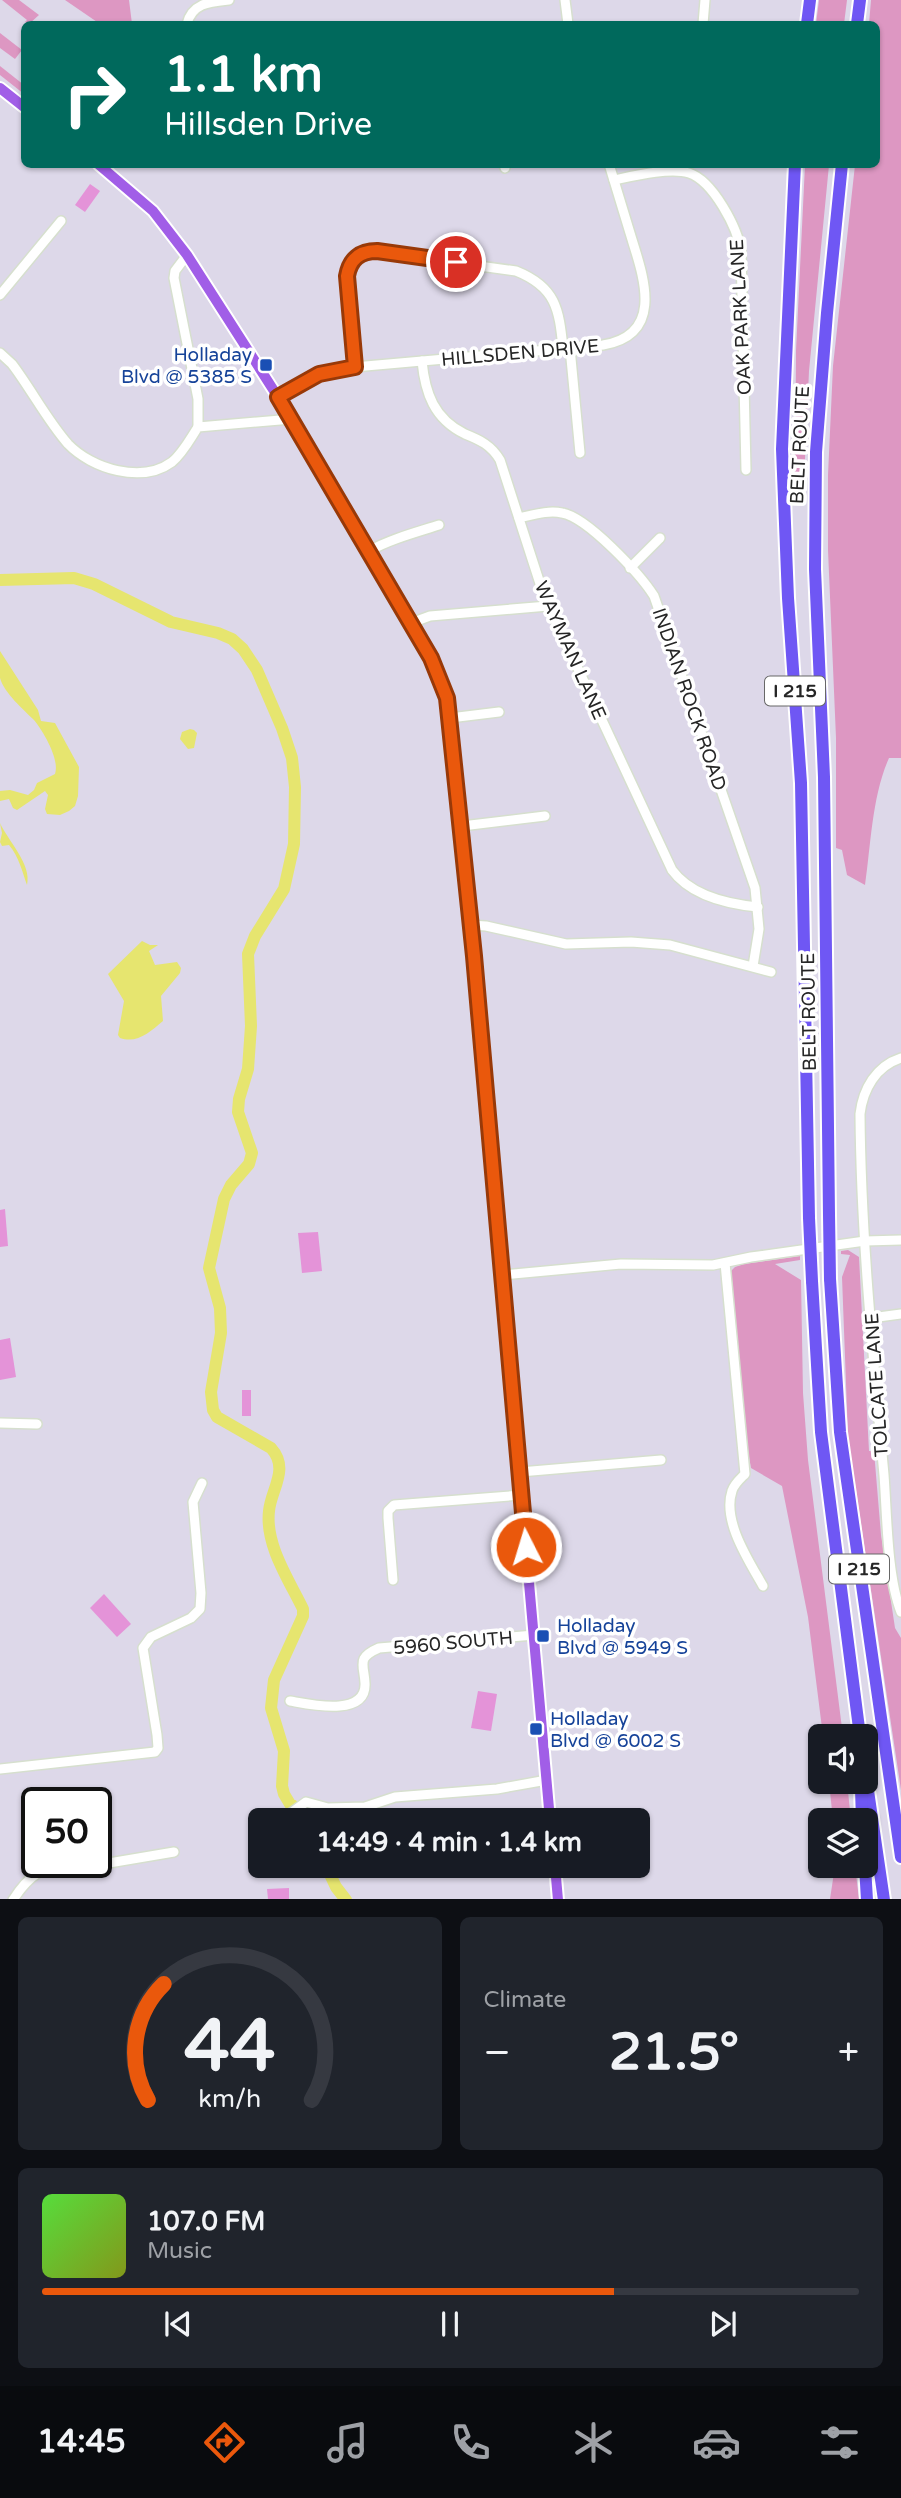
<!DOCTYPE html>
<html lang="en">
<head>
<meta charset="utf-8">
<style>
  body { margin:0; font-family:"Varela Round",sans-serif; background:#20242c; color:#f1f3f6; height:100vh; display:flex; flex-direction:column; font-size:26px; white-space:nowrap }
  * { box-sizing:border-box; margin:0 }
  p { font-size:23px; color:#9ea1a6 }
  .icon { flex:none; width:38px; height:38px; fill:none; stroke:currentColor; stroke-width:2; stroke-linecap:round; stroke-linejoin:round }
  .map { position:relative; height:1899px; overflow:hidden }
  .panel { display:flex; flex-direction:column; gap:18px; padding:18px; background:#0d0f14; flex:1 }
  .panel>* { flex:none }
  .top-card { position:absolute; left:21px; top:21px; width:859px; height:147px; border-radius:10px; box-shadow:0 2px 5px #0004; background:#00695c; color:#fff; overflow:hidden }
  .controls { position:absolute; left:808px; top:1724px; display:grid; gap:14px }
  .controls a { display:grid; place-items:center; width:70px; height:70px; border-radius:10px; background:#171b24; box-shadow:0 2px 5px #0004; font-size:35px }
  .speed { position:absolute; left:21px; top:1787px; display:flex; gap:14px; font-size:35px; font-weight:700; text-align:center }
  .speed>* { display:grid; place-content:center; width:91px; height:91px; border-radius:50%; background:#171b24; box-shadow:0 2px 5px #0004; line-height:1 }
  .speed .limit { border:4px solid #111; border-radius:10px; background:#fff; color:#111 }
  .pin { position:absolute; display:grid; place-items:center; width:60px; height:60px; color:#fff; margin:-30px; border:4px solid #fff; border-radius:50%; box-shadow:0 2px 7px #0007 }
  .me { position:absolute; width:77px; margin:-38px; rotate:355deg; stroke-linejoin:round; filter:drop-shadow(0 0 5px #0008) }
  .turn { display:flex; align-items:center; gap:24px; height:147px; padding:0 28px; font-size:32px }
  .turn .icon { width:91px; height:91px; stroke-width:2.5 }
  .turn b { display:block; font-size:49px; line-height:60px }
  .big { font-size:52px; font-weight:700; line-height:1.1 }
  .panel .tile { flex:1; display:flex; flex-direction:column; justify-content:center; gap:10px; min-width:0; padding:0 24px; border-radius:10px; background:#20242c }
  .panel .dial { align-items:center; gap:0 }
  .dial svg { height:182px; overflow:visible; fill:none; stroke:#363941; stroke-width:7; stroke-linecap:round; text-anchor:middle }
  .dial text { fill:#f1f3f6; stroke:none }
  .song { display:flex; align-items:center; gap:21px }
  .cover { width:84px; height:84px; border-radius:10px; background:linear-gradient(135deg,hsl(110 70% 55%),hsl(70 70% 35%)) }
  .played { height:7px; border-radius:4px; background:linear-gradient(90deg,#ea580c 70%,#363941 70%) }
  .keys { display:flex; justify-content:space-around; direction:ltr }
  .heat { display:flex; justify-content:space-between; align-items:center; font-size:38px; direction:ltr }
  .panel .tiles { flex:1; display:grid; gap:18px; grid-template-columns:1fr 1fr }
  .tile:last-child { grid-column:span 2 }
  .trip { position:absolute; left:248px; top:1808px; width:402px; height:70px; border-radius:10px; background:#171b24; box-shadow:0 2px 5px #0004; font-weight:700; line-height:70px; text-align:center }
  .tabs { display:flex; height:112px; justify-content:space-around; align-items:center; background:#090b0e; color:#9ea1a6 }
  .tabs .icon { width:49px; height:49px }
  .tabs .selected { color:#ea580c }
  .tabs b { font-size:32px; color:#f1f3f6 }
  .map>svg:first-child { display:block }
  .green { fill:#dd97c2 }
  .pitch { fill:#e493d8 }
  .water { fill:#e6e56f }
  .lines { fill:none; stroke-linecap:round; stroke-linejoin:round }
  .river { stroke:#e6e56f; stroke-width:12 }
  .minor-casing { stroke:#d6dfce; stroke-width:12 }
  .major-casing { stroke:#fff; stroke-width:14 }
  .highway-casing { stroke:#fff; stroke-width:16 }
  .minor { stroke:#fff; stroke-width:9 }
  .major { stroke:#a15ee7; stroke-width:10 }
  .highway { stroke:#6f57f4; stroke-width:12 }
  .highway-bridge-casing { stroke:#fff; stroke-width:16; stroke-linecap:butt }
  .highway-bridge { stroke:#6f57f4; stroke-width:12 }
  .route-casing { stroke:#983908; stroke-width:18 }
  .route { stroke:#ea580c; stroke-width:12 }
  .transit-dot { fill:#1a4fb4; stroke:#fff; stroke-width:2.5 }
  .labels { text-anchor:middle; stroke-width:7; stroke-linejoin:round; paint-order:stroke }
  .shield { fill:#fff; stroke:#676767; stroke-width:2 }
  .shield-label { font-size:18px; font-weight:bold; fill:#262626 }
  .street-label { font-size:19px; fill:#262626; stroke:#fff }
  .transit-label { font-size:19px; fill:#164399; stroke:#fff; text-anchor:start }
</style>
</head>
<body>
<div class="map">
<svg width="901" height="1900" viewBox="0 0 901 1900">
  <rect width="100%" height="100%" fill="#ddd8e9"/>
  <g class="green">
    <path d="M2,0H19L39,15L29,24L25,22L27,20Z"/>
    <path d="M65,0H129L132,24H100Z"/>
    <path d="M819,0H847L844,24H816Z"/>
    <path d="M871,0H901V758H889C872,796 871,844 865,885L847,875L842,850L836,848V738L828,550V475L833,366L855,165L877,164V24H869Z"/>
    <path d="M0,33L22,50L15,59L0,48Z"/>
    <path d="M0,66L24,85V94L0,75Z"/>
    <path d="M805,165H829L809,371L803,502L795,493L796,351Z"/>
    <path d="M848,1250L859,1257L869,1451H874L881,1535L895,1628L901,1638V1790L848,1437L842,1277L850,1255L841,1254V1251Z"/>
    <path d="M800,1256V1260L775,1264L801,1280L803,1393L808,1460L843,1736H823L808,1617L782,1486L751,1468L744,1429L731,1271L735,1267L744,1264Z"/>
    <path d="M829,1782H847L851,1820H833Z"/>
    <path d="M835,1866H855L859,1899H830Z"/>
  </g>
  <g class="pitch">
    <path d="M90,184L100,191L85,212L75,205Z"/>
    <path d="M5,1209L8,1246L0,1247V1210Z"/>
    <path d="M318,1232L322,1271L302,1273L298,1233Z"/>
    <path d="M10,1338L16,1377L0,1380V1340Z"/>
    <rect x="242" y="1390" width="9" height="26"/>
    <path d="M104,1594L131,1624L117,1637L90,1608Z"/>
    <path d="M478,1691L497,1694L491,1731L471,1728Z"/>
    <path d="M289,1888V1899H268L267,1889Z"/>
  </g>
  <g class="water">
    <path d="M0,651L38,710L41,721L55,723L79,767L78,796L75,806L69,811L60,815L47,814L45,809L48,795L45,791L17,810L13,808L9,799L0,801V791L10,790L28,795L34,790L37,783L55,774C60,759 43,731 34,720C24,710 4,693 0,678C0,670 0,659 0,651Z"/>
    <path d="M190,729L194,730L197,733L194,748L188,749L180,739L182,732Z"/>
    <path d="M0,823C8,841 32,864 27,885C22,871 19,857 9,845L2,846L0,842L2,833Z"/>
    <path d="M142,941L150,945H158L149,951L155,965L177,962L181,968L180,973L161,996L163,1021C150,1032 137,1044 120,1038L118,1035L124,1001L108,974Z"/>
  </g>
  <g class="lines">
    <g class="river">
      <path d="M0,580L74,578L94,584L171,622L218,633L232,639L243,649L257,670L282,728L292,758L295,787L294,844L284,889L255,936L248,954L251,1026L248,1069L239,1099L238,1112L252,1153L249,1164L231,1185L224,1199L209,1268L220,1308L221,1333L211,1392L213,1410L217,1417L271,1448C290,1469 271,1489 269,1511C265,1545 289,1580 303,1609V1616L274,1680L271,1708L284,1751L282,1786L284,1794L290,1804L318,1820"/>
      <path d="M326,1866L336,1887L346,1900"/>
    </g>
    <g class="minor-casing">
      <g id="minor">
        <path d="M565,0L568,24"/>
        <path d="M187,24C192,3 210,2 229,0"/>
        <path d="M703,24L705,0"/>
        <path d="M504,164L505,168"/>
        <path d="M614,180C633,176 670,167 689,173C713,181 738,228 741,252L746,470"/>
        <path d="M187,255L175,271L174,278L198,399V427"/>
        <path d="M0,295L61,221"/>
        <path d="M570,348L580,453"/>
        <path d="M0,353L12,364C31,389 47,420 68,444C92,469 142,484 172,462C183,453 190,439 198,427L292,419"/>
        <path d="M422,361C425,393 434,419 465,434C480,440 491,445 500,460L544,596L672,870C691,896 727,904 758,907"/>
        <path d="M355,367L348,271L356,257L371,251L516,271C556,287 559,309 563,348"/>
        <path d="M278,397L311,378L343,368L603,345C667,334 642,273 630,233C623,210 616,187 609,164"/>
        <path d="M519,518C533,515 548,510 562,513C587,517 640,574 654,596L755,888L759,929L753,966"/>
        <path d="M369,551C391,539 414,533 439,525"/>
        <path d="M630,568L660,538"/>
        <path d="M411,623L430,616L548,606"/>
        <path d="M450,718L499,712"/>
        <path d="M462,826L545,816"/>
        <path d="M471,925L486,926L566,944L631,942L670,945L771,972"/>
        <path d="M901,1058C876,1066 863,1089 860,1114C861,1235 873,1355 884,1475C887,1514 887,1577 901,1612"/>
        <path d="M725,1263L745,1474C740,1479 734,1484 732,1491C722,1521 749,1561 763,1586"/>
        <path d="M503,1275L621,1264L713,1265L751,1257L865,1241L901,1240"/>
        <path d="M871,1318L901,1314"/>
        <path d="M0,1423L37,1424"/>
        <path d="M520,1472L661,1460"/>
        <path d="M393,1580L388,1518V1511L394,1505L522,1495"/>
        <path d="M290,1701C308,1704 367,1718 365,1683C364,1664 356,1658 379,1648L534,1635"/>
        <path d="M0,1769L155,1752L158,1748L157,1735L143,1648L151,1637L191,1618L200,1609L201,1593L193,1502L202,1483"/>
        <path d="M291,1813L306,1802L328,1808L365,1807L395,1797L497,1789L547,1780"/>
        <path d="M81,1862L109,1863L174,1852"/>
        <path d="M13,1900C28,1876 46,1863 74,1862"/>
      </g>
    </g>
    <g class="major-casing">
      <g id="major">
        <path d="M0,88L24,107"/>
        <path d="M98,164L153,211L187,255L292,419L431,658L442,681L449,707L462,826L550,1820"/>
        <path d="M555,1866L558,1900"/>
      </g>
    </g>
    <g class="highway-casing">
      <g id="highway">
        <path d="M807,24L810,0"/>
        <path d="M857,24L860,0"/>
        <path d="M795,164L782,449L788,598L801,783L809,1218"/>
        <path d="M829,1215L824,777L815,569L816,452L827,313L842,164"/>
        <path d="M830,1279L840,1432L901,1857"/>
        <path d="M812,1281L821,1432L860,1736"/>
        <path d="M866,1777L884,1900"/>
        <path d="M861,1789L862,1820"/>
        <path d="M865,1866L867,1900"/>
      </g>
    </g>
    <use href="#minor" class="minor"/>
    <use href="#major" class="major"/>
    <use href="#highway" class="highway"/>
    <g class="highway-bridge-casing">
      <g id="highway-bridge">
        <path d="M829,1215L830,1279"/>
        <path d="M809,1218L812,1281"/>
      </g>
    </g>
    <use href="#highway-bridge" class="highway-bridge"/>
  </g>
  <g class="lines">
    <g class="route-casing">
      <path id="route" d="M456,262L377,251C360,251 350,259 347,276L355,367L319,374L278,397L431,658L447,698L474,956L526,1547"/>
    </g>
    <use href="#route" class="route"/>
  </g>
  <g class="transit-dot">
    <rect x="259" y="358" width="14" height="14" rx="3.5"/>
    <rect x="536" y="1629" width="14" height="14" rx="3.5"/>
    <rect x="529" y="1722" width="14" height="14" rx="3.5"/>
  </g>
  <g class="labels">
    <g class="shield">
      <rect x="765" y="676.5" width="60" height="29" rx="5"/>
      <rect x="829" y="1554.5" width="60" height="29" rx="5"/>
    </g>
    <g class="shield-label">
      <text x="795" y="697">I 215</text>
      <text x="859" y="1575">I 215</text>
    </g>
    <g class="street-label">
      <text transform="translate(740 317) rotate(-93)" y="7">OAK PARK LANE</text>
      <text transform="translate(520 352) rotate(-5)" y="7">HILLSDEN DRIVE</text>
      <text transform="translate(799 445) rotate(-87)" y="7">BELT ROUTE</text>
      <text transform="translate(571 650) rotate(66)" y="7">WAYMAN LANE</text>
      <text transform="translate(690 699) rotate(71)" y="7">INDIAN ROCK ROAD</text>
      <text transform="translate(808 1012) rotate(-91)" y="7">BELT ROUTE</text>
      <text transform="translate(876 1385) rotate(-94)" y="7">TOLCATE LANE</text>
      <text transform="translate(453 1642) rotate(-5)" y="7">5960 SOUTH</text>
    </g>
    <g class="transit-label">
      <text x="252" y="361" text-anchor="end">Holladay<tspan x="252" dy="22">Blvd @ 5385 S</tspan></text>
      <text x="557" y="1632">Holladay<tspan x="557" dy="22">Blvd @ 5949 S</tspan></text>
      <text x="550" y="1725">Holladay<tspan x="550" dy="22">Blvd @ 6002 S</tspan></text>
    </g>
  </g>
</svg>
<div class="controls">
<a><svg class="icon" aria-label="sound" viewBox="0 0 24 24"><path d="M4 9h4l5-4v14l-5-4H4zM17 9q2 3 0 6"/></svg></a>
<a><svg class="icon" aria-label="layers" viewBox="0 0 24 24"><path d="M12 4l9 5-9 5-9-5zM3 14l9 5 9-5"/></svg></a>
</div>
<div class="speed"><div class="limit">50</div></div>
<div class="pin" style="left:456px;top:262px;background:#d93025"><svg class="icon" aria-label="arrive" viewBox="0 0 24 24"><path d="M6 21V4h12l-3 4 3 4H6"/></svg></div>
<svg class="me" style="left:526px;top:1547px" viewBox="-20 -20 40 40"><circle r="17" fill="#ea580c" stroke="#fff" stroke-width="3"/><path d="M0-11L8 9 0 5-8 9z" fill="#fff"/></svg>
<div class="trip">14:49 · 4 min · 1.4 km</div>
<div class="top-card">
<div class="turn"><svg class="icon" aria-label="right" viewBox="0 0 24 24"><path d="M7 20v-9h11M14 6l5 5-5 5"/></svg><div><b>1.1 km</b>Hillsden Drive</div></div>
</div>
</div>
<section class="panel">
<div class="tiles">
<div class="tile dial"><svg viewBox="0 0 100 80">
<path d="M14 69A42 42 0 1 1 86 69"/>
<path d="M14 69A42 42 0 0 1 21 18" stroke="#ea580c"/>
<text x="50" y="56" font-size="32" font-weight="700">44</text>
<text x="50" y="72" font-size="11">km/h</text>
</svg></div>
<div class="tile"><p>Climate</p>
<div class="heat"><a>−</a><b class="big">21.5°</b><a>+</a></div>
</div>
<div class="tile">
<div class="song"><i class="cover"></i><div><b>107.0 FM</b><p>Music</p></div></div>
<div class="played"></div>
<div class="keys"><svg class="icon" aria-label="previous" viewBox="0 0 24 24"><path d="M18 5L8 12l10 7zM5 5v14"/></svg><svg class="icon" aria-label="pause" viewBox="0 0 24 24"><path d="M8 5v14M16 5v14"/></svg><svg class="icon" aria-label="next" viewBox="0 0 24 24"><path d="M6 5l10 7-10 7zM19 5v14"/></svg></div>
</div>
</div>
</section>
<nav class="tabs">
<b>14:45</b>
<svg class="icon selected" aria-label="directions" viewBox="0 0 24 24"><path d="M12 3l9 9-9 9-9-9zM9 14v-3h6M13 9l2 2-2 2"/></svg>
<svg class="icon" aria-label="music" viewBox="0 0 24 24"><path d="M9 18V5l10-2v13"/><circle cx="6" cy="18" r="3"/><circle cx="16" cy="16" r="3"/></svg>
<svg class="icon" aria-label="phone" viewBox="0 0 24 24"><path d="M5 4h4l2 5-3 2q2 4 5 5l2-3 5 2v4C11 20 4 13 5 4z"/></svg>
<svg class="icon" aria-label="climate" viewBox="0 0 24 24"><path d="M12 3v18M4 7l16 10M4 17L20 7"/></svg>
<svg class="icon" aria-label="car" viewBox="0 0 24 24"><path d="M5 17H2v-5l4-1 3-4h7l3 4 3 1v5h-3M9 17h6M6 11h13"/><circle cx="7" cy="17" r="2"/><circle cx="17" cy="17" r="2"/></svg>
<svg class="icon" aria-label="filters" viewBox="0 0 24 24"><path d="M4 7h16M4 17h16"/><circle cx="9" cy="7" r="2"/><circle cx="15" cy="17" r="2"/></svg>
</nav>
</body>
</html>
